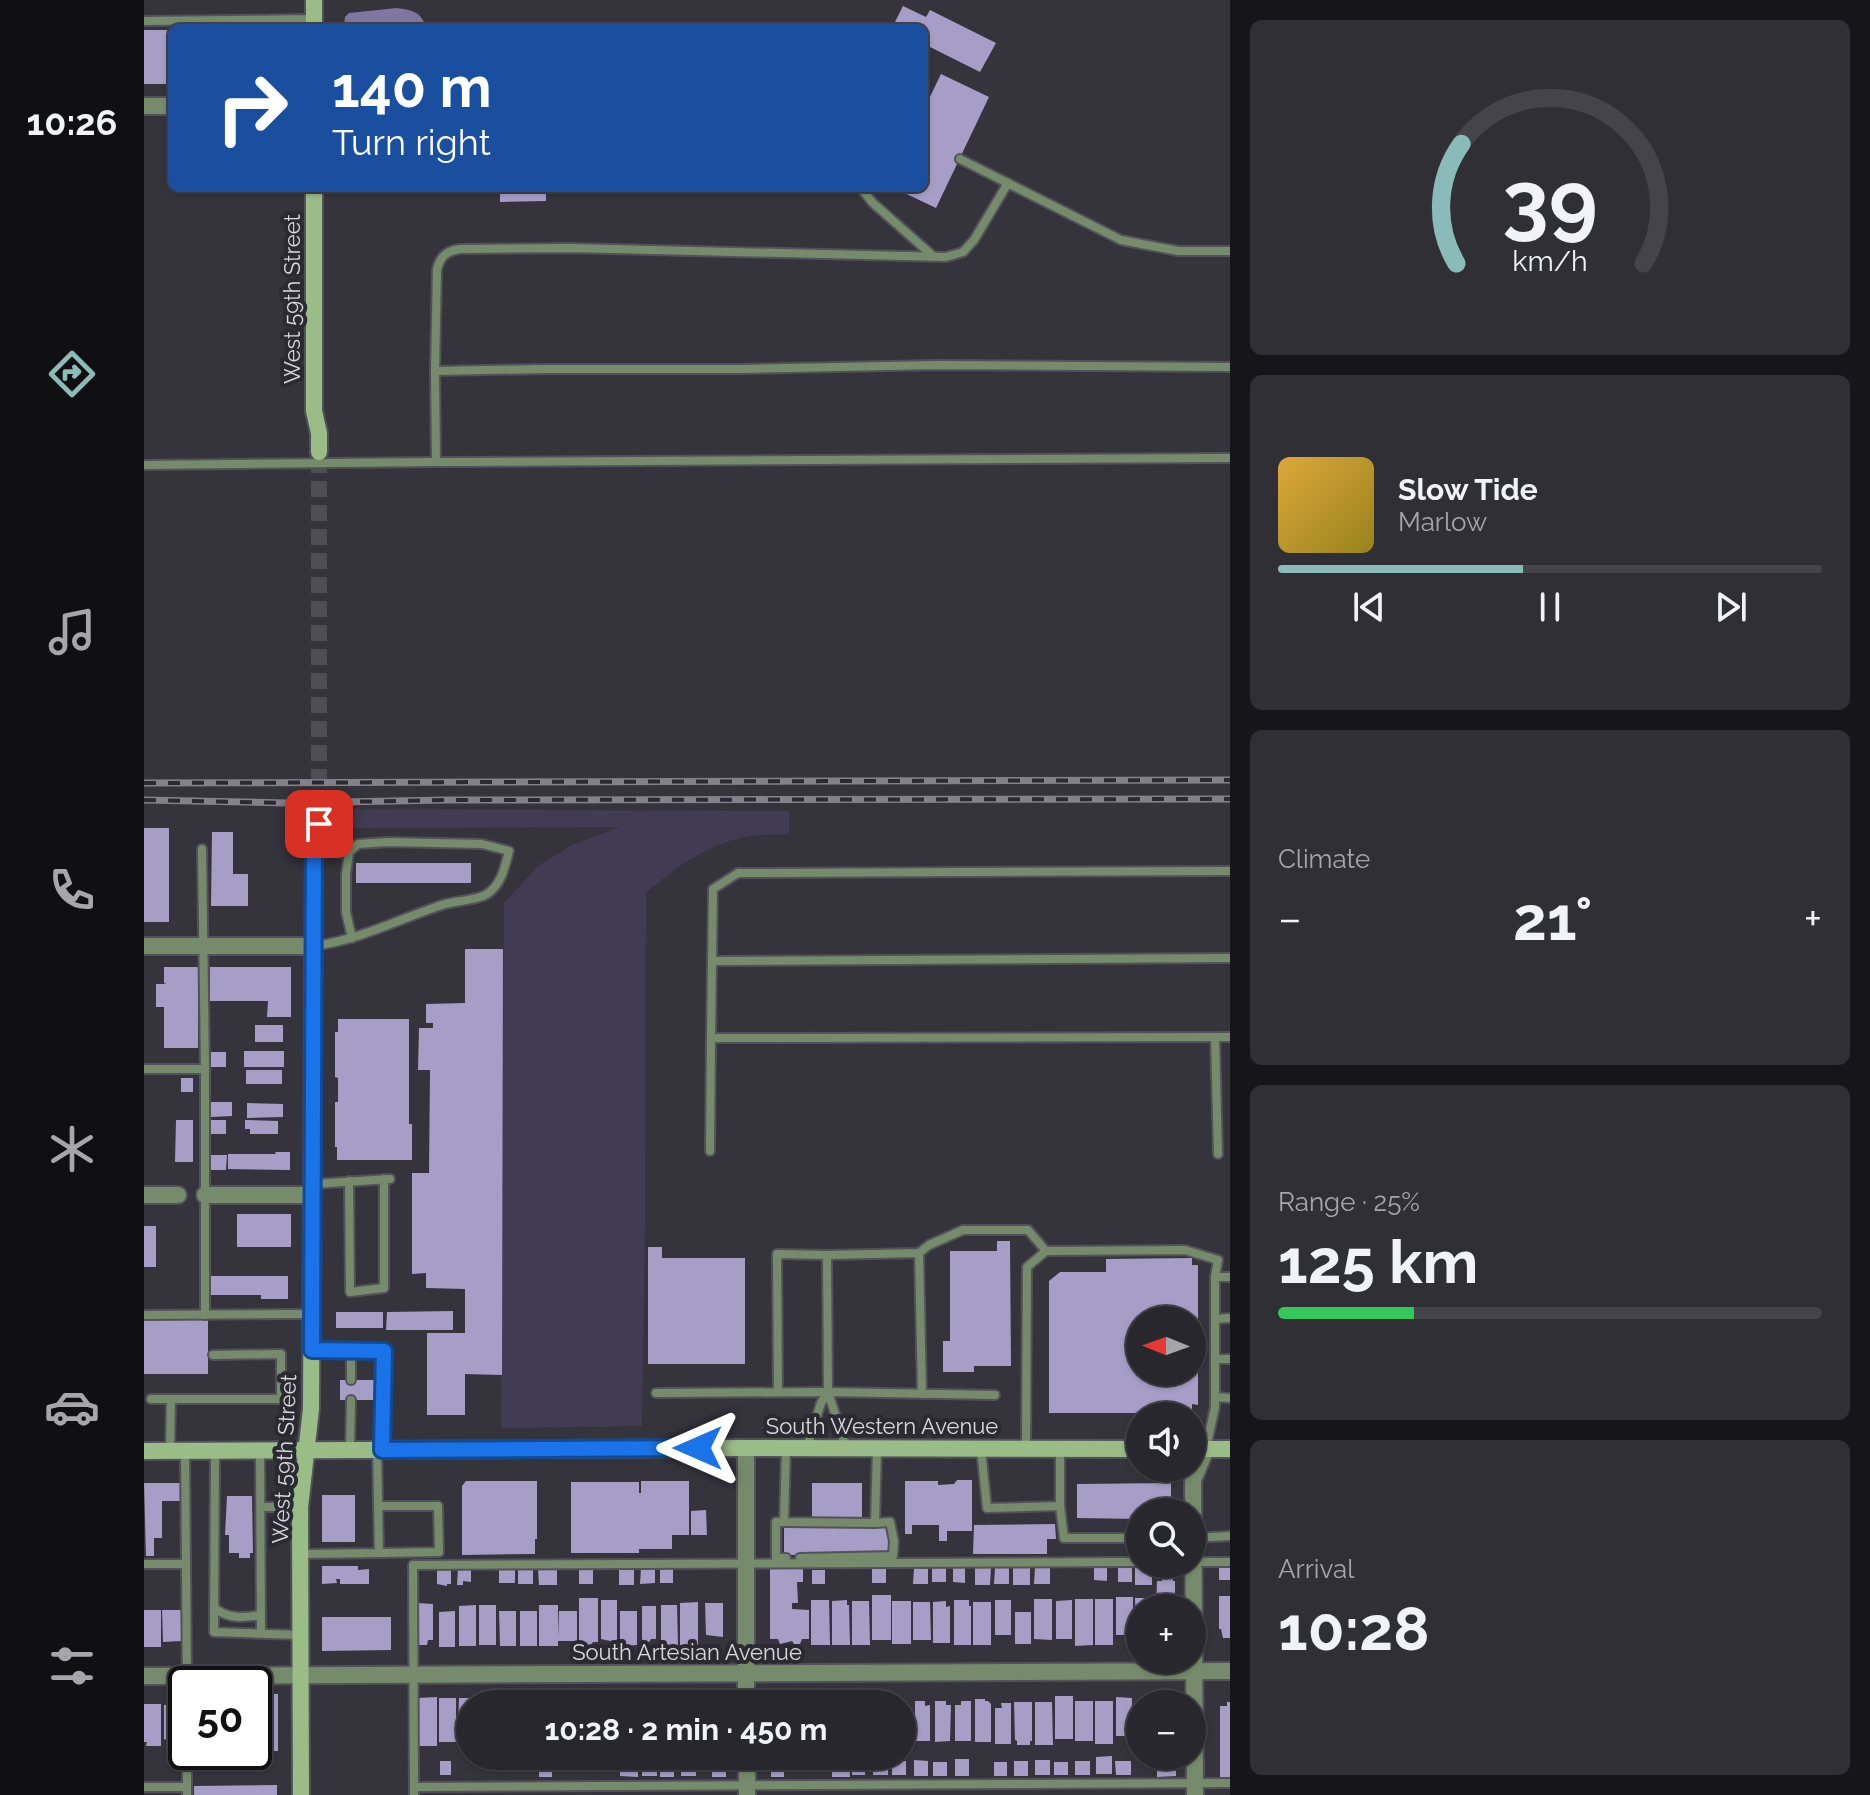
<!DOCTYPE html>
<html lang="en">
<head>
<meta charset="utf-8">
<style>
  body { margin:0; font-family:Raleway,sans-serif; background:#302f36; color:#f1f3f6; height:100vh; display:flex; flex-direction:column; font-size:30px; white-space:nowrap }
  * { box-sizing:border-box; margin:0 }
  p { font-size:26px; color:#a5a5aa }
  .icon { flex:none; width:44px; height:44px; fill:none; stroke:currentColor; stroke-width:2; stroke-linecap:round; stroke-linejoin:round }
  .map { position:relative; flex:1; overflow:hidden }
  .panel { display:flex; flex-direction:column; gap:20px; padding:20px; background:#161519; width:640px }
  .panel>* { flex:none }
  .hud { position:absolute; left:24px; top:24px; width:760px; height:168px; border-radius:12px; box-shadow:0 2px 6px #0004,0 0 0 2px #44444a; background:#1a4fa0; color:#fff; overflow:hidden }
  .needle { width:52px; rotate:271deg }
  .tools { position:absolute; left:982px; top:1306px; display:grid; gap:16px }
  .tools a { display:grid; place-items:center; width:80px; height:80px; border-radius:50%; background:#28272e; box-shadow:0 2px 6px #0004,0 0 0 2px #44444a; font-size:40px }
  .speed { position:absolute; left:24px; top:1666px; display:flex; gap:16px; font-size:40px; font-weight:700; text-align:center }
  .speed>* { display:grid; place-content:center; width:104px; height:104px; border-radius:50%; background:#28272e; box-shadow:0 2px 6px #0004,0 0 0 2px #44444a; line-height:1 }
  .speed .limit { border:4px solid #111; border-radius:12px; background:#fff; color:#111 }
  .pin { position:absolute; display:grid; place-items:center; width:68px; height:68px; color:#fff; margin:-34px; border-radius:16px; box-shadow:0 4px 12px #0006 }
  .me { position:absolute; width:88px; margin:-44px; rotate:270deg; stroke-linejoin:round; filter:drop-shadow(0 0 6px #0008) }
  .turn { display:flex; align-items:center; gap:28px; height:168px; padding:0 32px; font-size:36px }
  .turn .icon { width:104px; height:104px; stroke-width:2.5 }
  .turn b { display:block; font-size:56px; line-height:68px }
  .big { font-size:60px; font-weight:700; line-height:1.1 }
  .panel .tile { flex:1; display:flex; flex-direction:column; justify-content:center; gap:12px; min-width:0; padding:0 28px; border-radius:12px; background:#302f36 }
  .panel .dial { align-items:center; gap:0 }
  .dial svg { height:208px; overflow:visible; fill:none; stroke:#44444a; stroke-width:7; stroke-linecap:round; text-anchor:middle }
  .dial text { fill:#f1f3f6; stroke:none }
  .song { display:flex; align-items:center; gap:24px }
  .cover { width:96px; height:96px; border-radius:12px; background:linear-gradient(135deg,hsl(40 70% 55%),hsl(50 70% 35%)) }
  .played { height:8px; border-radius:4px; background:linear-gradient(90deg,#8bbbb9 45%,#44444a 45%) }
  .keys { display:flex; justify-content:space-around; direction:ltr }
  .heat { display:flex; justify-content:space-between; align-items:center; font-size:44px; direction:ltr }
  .charge { height:12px; border-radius:6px; background:linear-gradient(90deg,#34c759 25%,#44444a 0) }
  .trip { position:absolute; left:312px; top:1690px; width:460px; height:80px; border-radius:40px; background:#28272e; box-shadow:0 2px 6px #0004,0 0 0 2px #44444a; font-weight:700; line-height:80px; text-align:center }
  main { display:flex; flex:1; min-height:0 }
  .tabs { display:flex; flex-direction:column; width:144px; justify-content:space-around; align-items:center; background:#101012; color:#a5a5aa }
  .tabs .icon { width:56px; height:56px }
  .tabs .selected { color:#8bbbb9 }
  .tabs b { font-size:36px; color:#f1f3f6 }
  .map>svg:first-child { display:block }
  .green { fill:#413c53 }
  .water { fill:#7f779f }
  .building { fill:#a69ec7; fill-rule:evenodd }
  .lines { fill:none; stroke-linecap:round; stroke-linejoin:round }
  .secondary-tunnel { stroke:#4e4d55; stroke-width:16; stroke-dasharray:16 8; stroke-linecap:butt }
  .lane-casing { stroke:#53525a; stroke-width:12 }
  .street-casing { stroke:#53525a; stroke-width:20 }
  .secondary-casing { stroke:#53525a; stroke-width:20 }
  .lane { stroke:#768b6b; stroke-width:8 }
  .street { stroke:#768b6b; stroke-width:16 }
  .secondary { stroke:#9abc87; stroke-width:16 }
  .rail-casing { stroke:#83828a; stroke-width:7 }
  .rail { stroke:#2b2a33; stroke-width:4; stroke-dasharray:12; stroke-linecap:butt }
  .route-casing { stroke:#114b97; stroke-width:20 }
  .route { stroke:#1a73e8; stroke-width:14 }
  .labels { text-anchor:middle; stroke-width:8; stroke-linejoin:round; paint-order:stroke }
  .street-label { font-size:22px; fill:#d9d8de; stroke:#2b2a33 }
</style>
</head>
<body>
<main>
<nav class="tabs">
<b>10:26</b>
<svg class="icon selected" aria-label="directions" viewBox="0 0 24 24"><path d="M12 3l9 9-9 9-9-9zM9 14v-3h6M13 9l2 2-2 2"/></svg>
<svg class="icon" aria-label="music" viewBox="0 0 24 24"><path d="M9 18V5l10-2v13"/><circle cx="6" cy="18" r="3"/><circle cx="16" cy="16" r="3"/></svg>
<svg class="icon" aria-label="phone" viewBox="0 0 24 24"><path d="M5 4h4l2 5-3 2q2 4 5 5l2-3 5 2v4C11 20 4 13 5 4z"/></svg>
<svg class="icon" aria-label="climate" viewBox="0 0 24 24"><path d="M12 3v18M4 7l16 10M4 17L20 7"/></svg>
<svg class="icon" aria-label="car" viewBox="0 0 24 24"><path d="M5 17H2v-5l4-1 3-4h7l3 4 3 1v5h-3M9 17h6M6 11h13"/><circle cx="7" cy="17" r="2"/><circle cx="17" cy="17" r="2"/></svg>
<svg class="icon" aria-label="filters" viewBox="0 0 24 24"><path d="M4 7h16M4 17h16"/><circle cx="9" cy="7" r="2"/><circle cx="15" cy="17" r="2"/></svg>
</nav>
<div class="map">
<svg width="1086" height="1795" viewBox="0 0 1086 1795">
  <rect width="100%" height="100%" fill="#35343d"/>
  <path class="green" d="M190,809L645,811V834C635,835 624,834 613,835C570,840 533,865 502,893L501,1223L498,1426L357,1428L360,903L394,866L428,845L476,827L190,828Z"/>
  <path class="water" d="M253,8C268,10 278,12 282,28H200L201,17L205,13Z"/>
  <g class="building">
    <path d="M759,6L782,17L786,10L852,43L836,72L780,44V28H748Z"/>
    <rect x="0" y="30" width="28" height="54"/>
    <path d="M797,74L845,97L792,208L750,188H780V109Z"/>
    <path d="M356,188H402V201L356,202Z"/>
    <rect x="0" y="828" width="25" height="94"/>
    <path d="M68,832H89V874H104V906H67Z"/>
    <rect x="212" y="863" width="115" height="20"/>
    <path d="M321,949H359L358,1375L321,1374V1415H283V1333H321V1289L282,1288V1273L268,1274V1173H285L286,1070H274L275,1028H289V1023H282V1004L321,1003Z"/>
    <path d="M20,967H54V1048H20V1007H12V984H22L20,983Z"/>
    <path d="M66,967H147V1017H123L124,1001H66Z"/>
    <path d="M194,1019H265V1124H268V1160H193V1147H191V1102H194V1078L191,1077V1032H194Z"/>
    <rect x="111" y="1025" width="28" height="17"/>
    <rect x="100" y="1051" width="40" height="16"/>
    <rect x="67" y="1052" width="15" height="15"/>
    <rect x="102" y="1070" width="36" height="14"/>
    <rect x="37" y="1078" width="12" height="14"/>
    <path d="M67,1102H88V1116L67,1117Z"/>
    <path d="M103,1103L139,1104V1117L103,1118Z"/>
    <path d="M32,1120H49V1162H31Z"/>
    <rect x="66" y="1120" width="16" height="14"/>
    <path d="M101,1120L134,1121V1134H106V1129H101Z"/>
    <path d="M131,1152H146V1170L84,1169V1154H132Z"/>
    <path d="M65,1155H83L82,1170H65Z"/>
    <rect x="93" y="1214" width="54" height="33"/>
    <rect x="0" y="1226" width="12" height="41"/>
    <path d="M853,1241H866L867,1366H830V1372H799V1341H806V1251H853Z"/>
    <path d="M504,1247H518V1258H601V1364H504Z"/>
    <path d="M1048,1258V1265H1054V1405L1048,1404V1413H905V1281L916,1272H962V1259ZM996,1320H1048V1372H996Z"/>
    <path d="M63,1276H144V1299H117V1295H63Z"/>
    <path d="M309,1311V1330H242L243,1312Z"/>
    <rect x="192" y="1312" width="47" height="16"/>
    <rect x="0" y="1320" width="64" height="54"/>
    <path d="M196,1380H231L230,1400H196Z"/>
    <path d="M813,1480H828V1531H803V1541H795V1525H768V1534H761V1481H794V1485L810,1484Z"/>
    <path d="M322,1481H393V1539H391V1554L318,1555V1486Z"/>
    <path d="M497,1481H545V1535H528V1549H495V1553H427V1482H495V1493H497Z"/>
    <path d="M0,1483H38V1501H18V1538H10V1556H2Z"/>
    <rect x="668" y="1483" width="50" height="34"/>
    <path d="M1027,1483V1512H996V1519L933,1518V1484Z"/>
    <rect x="178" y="1495" width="33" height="47"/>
    <path d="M83,1496H108L109,1553H106V1558H95V1553H85V1535H81Z"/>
    <path d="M562,1510L563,1535H547V1511Z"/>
    <path d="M640,1524H742L746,1539L745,1554L640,1555Z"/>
    <path d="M911,1524L912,1539H903V1554H829L830,1525Z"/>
    <path d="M178,1566H214V1570L225,1569V1584H196V1579H192L193,1583L178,1584Z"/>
    <path d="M626,1566H659V1582H653L654,1603H648V1609L665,1610V1639H658L656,1644H650L648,1641L636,1644L634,1639H626Z"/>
    <rect x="1075" y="1566" width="11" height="14"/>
    <rect x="788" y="1567" width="14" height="15"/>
    <path d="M809,1567H821V1583L809,1582Z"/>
    <path d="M950,1567H963V1581L950,1580Z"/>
    <rect x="974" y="1567" width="14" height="15"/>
    <path d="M991,1567L1008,1568V1585H991Z"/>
    <path d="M293,1568H307V1584H303V1586L293,1584Z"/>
    <path d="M355,1568L371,1569V1583H355Z"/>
    <rect x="435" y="1568" width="14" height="16"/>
    <path d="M497,1568H511V1583L496,1584Z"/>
    <rect x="516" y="1568" width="13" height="15"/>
    <rect x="728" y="1568" width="14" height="15"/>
    <path d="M770,1568L784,1569V1584H769Z"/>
    <path d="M831,1568H847L846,1585H831Z"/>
    <path d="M851,1568H865V1584H850Z"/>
    <rect x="869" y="1568" width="17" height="17"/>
    <path d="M891,1568H906V1584H890Z"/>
    <path d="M314,1569H327V1582L319,1581V1585H313Z"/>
    <path d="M389,1569V1584H374V1570Z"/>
    <path d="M394,1569H413V1585H395Z"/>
    <rect x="475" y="1569" width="15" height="16"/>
    <rect x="668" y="1570" width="13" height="14"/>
    <path d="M1018,1575H1029V1581H1031V1608H1012L1013,1581H1018Z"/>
    <rect x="728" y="1595" width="19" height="45"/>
    <path d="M1075,1596H1086V1638H1079L1077,1629H1075Z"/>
    <path d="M972,1597H989V1632L984,1633V1635H972Z"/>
    <path d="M435,1598H454V1642H449L446,1647L438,1646L435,1644Z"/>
    <path d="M991,1598H1010V1608H996V1636H992Z"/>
    <path d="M890,1599H908V1640L890,1639Z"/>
    <path d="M931,1599H949V1645L931,1646Z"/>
    <rect x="951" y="1599" width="18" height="46"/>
    <path d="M457,1600H473V1639L471,1642L457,1639Z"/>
    <path d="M667,1600H685L686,1645H667Z"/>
    <path d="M703,1600V1605H705L706,1645H688V1601Z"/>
    <path d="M810,1600H825V1606H827V1645H810Z"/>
    <rect x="851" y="1600" width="16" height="35"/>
    <path d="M928,1600V1639H912V1601Z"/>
    <path d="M708,1601H725L726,1645H708Z"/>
    <rect x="748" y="1601" width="19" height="43"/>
    <path d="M802,1601V1607L806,1606V1643H789V1602Z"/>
    <path d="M554,1602V1645H536V1603Z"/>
    <path d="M769,1602H786L787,1640H769Z"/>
    <rect x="829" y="1602" width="18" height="43"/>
    <path d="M273,1603L289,1604V1640H284L283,1645H274Z"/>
    <path d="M561,1603H579V1637L562,1635Z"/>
    <path d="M332,1605V1646H315V1606Z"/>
    <rect x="335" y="1605" width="17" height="40"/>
    <path d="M395,1605H414V1637L415,1611H433V1641H414V1646H395Z"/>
    <path d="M517,1605H533L534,1645H517Z"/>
    <path d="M498,1606H512V1639H507L505,1642H500L498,1639Z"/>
    <rect x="0" y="1610" width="17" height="37"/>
    <path d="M18,1610H38L37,1641L19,1642Z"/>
    <path d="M311,1611V1647H295V1612Z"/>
    <path d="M355,1611H372V1646H356Z"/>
    <rect x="376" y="1611" width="17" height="35"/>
    <path d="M476,1611H493V1645L476,1646Z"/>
    <rect x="871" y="1612" width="16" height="32"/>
    <path d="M178,1617H247V1650L178,1651Z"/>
    <rect x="110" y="1694" width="24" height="57"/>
    <rect x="911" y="1696" width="18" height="43"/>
    <path d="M293,1697V1746H274V1698Z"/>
    <path d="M516,1697H536V1704H496V1701L516,1700Z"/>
    <path d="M972,1697L988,1698V1736H972Z"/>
    <rect x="295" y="1698" width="17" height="44"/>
    <path d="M315,1698H333V1704H326V1732H314Z"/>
    <path d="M831,1699H841V1701H844L847,1704V1742H831Z"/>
    <path d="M771,1701H781V1706L786,1705V1741H771Z"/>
    <path d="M791,1701H802V1705H807L806,1741L791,1742Z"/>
    <path d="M817,1701H827V1741H811V1705H817Z"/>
    <rect x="931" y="1701" width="18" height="40"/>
    <rect x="951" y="1701" width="18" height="43"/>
    <rect x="992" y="1701" width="4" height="45"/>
    <path d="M870,1702H888V1741H886V1745H873V1741L871,1740Z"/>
    <path d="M891,1702H908L909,1745H891Z"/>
    <path d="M1083,1702H1086V1777H1076V1706H1083Z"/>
    <path d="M857,1703H867V1744H851V1708H858Z"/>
    <path d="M0,1704H17V1746H2L3,1742H0Z"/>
    <path d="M36,1704V1739H32V1759L23,1760V1740L20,1739V1705Z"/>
    <path d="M758,1706L766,1707V1743H758Z"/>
    <path d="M968,1756V1774H952V1757Z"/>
    <path d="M582,1758V1777H568V1759Z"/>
    <rect x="811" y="1759" width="14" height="17"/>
    <path d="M494,1760V1777L476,1776V1761Z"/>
    <rect x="498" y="1760" width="15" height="16"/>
    <path d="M708,1760H722L721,1775H708Z"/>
    <rect x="729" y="1760" width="15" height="15"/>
    <path d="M770,1760L784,1761V1776H770Z"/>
    <rect x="891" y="1760" width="15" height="15"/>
    <rect x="296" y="1761" width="11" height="14"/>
    <rect x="537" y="1761" width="15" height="15"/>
    <path d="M688,1761H705L706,1777H688Z"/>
    <rect x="748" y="1761" width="14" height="14"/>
    <rect x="870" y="1761" width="14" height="15"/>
    <rect x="931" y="1761" width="15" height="14"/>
    <path d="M971,1761H987V1775H972Z"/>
    <rect x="789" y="1762" width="14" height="14"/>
    <rect x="850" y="1762" width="13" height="14"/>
    <rect x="910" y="1762" width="14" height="13"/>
    <path d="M1013,1762H1032V1776L1013,1777Z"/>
    <rect x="395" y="1763" width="13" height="14"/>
    <path d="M530,1763V1777H516V1764Z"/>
    <rect x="627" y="1764" width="13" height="13"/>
    <path d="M133,1785V1795H50V1786Z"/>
  </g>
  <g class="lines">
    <path class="secondary-tunnel" d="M175,809V452"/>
    <g class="lane-casing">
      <g id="lane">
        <path d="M0,21L170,19"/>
        <path d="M816,159L977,240L1034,251H1086"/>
        <path d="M864,183L830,240L819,252L802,257L427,248L316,249C302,251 297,256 293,269L291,371L400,369H599L794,365L1086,367"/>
        <path d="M717,188L729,203L789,256"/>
        <path d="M291,371L292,462L1086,458"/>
        <path d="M0,465L292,462"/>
        <path d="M58,849L61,1069V1315"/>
        <path d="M170,946C216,940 257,918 301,904C312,901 334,900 343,894C358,884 361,866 365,851L338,844L244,842L214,844L205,852L202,874V912L208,938"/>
        <path d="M568,961L569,889L594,873L1086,871"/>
        <path d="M1071,1037L1074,1154"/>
        <path d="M567,1038L568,961L1086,958"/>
        <path d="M0,1069H61"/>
        <path d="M566,1151L567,1038L1086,1037"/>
        <path d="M205,1181L206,1292L240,1288V1179"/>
        <path d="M169,1184L246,1179"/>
        <path d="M775,1253L778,1394"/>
        <path d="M683,1255L775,1253L785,1245L819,1230H884L902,1251"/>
        <path d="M1071,1277H1086"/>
        <path d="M0,1315L167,1314"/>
        <path d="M1071,1319L1086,1318"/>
        <path d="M168,1350L240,1351L238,1449"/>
        <path d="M1071,1359H1086"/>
        <path d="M207,1380V1351"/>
        <path d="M634,1392L633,1254L683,1255L684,1392L702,1448"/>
        <path d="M512,1393L684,1392L851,1395"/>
        <path d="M1071,1397L1086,1398"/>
        <path d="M7,1399H137V1354L69,1355"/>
        <path d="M663,1447L677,1403L684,1392"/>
        <path d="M642,1448L640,1522L731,1523L733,1449"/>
        <path d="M837,1449L843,1508L916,1506V1449"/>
        <path d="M882,1449L883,1267L902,1251L1041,1250L1074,1260L1071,1277V1407L1062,1448"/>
        <path d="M206,1450L207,1400"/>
        <path d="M26,1451L27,1399"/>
        <path d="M41,1451L43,1684"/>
        <path d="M71,1451L70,1632L157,1635"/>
        <path d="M116,1451L117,1633"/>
        <path d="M234,1506H294L295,1552L235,1553"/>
        <path d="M916,1506L920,1538H996"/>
        <path d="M117,1507H156"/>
        <path d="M640,1522H632V1558H642"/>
        <path d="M1048,1538L1086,1536"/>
        <path d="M156,1554L235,1553L233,1450"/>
        <path d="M656,1558L749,1556L750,1541L746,1522L731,1523"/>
        <path d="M1048,1562H1086"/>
        <path d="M0,1564H42"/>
        <path d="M70,1608C85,1619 99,1618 117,1615"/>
        <path d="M43,1752V1795"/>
        <path d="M0,1787H43"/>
        <path d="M270,1787L1086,1783"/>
        <path d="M270,1795L269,1565L996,1562"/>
      </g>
    </g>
    <g class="street-casing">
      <g id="street">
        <path d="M0,106H28"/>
        <path d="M0,946H169"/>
        <path d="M0,1195H34"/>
        <path d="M61,1195H168"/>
        <path d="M602,1448V1704"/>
        <path d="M0,1676L1086,1671"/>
        <path d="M603,1756V1795"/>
        <path d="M1051,1795L1049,1480L1062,1449"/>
      </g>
    </g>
    <g class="secondary-casing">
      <g id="secondary">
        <path d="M170,28V0"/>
        <path d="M170,188V411L175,433V452"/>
        <path d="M1048,1449H1086"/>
        <path d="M0,1451L602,1448L996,1449"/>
        <path d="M157,1795L156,1507L167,1409L170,838L175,824V809"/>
      </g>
    </g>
    <use href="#lane" class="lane"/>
    <use href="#street" class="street"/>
    <use href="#secondary" class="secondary"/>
    <g class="rail-casing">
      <g id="rail">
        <path d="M0,783L1086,780"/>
        <path d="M0,800L143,803L302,800L1086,799"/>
      </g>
    </g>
    <use href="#rail" class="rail"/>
  </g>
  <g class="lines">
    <g class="route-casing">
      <path id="route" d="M175,824L170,838L168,1350L240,1351L238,1450L554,1448"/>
    </g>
    <use href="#route" class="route"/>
  </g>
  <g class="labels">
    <g class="street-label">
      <text transform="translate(148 299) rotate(-90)" y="8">West 59th Street</text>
      <text x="738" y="1434">South Western Avenue</text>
      <text transform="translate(140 1459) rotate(-87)" y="8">West 59th Street</text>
      <text x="543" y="1660">South Artesian Avenue</text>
    </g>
  </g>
</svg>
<div class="tools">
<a><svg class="needle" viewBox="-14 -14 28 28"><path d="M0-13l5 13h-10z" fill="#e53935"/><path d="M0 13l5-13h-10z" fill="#a5a5aa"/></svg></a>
<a><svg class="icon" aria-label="sound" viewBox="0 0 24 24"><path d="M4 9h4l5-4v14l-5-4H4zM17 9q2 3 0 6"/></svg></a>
<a><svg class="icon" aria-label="search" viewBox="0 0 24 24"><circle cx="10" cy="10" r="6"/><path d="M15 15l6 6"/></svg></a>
<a>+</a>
<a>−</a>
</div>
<div class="speed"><div class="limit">50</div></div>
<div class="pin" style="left:175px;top:824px;background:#d93025"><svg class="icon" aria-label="arrive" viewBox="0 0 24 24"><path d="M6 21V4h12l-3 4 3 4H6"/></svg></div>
<svg class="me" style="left:554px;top:1448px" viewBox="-20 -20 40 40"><path d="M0-17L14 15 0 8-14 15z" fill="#1a73e8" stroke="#fff" stroke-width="4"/></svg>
<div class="trip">10:28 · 2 min · 450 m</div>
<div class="hud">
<div class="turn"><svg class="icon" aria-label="right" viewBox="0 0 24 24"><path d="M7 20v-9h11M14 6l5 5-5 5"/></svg><div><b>140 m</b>Turn right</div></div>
</div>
</div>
<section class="panel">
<div class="tile dial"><svg viewBox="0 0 100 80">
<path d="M14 69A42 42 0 1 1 86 69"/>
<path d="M14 69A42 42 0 0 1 16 23" stroke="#8bbbb9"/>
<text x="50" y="56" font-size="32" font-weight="700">39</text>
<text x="50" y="72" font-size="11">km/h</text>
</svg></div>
<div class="tile">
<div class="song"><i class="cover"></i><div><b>Slow Tide</b><p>Marlow</p></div></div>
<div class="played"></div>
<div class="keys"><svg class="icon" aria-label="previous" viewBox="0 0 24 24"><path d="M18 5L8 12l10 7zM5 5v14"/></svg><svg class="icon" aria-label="pause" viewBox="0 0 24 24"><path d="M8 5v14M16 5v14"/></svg><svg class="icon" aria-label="next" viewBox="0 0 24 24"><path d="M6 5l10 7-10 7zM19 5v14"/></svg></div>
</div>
<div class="tile"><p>Climate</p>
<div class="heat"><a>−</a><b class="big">21°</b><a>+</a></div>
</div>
<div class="tile"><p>Range · 25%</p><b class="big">125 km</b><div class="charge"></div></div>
<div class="tile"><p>Arrival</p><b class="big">10:28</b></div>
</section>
</main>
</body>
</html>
